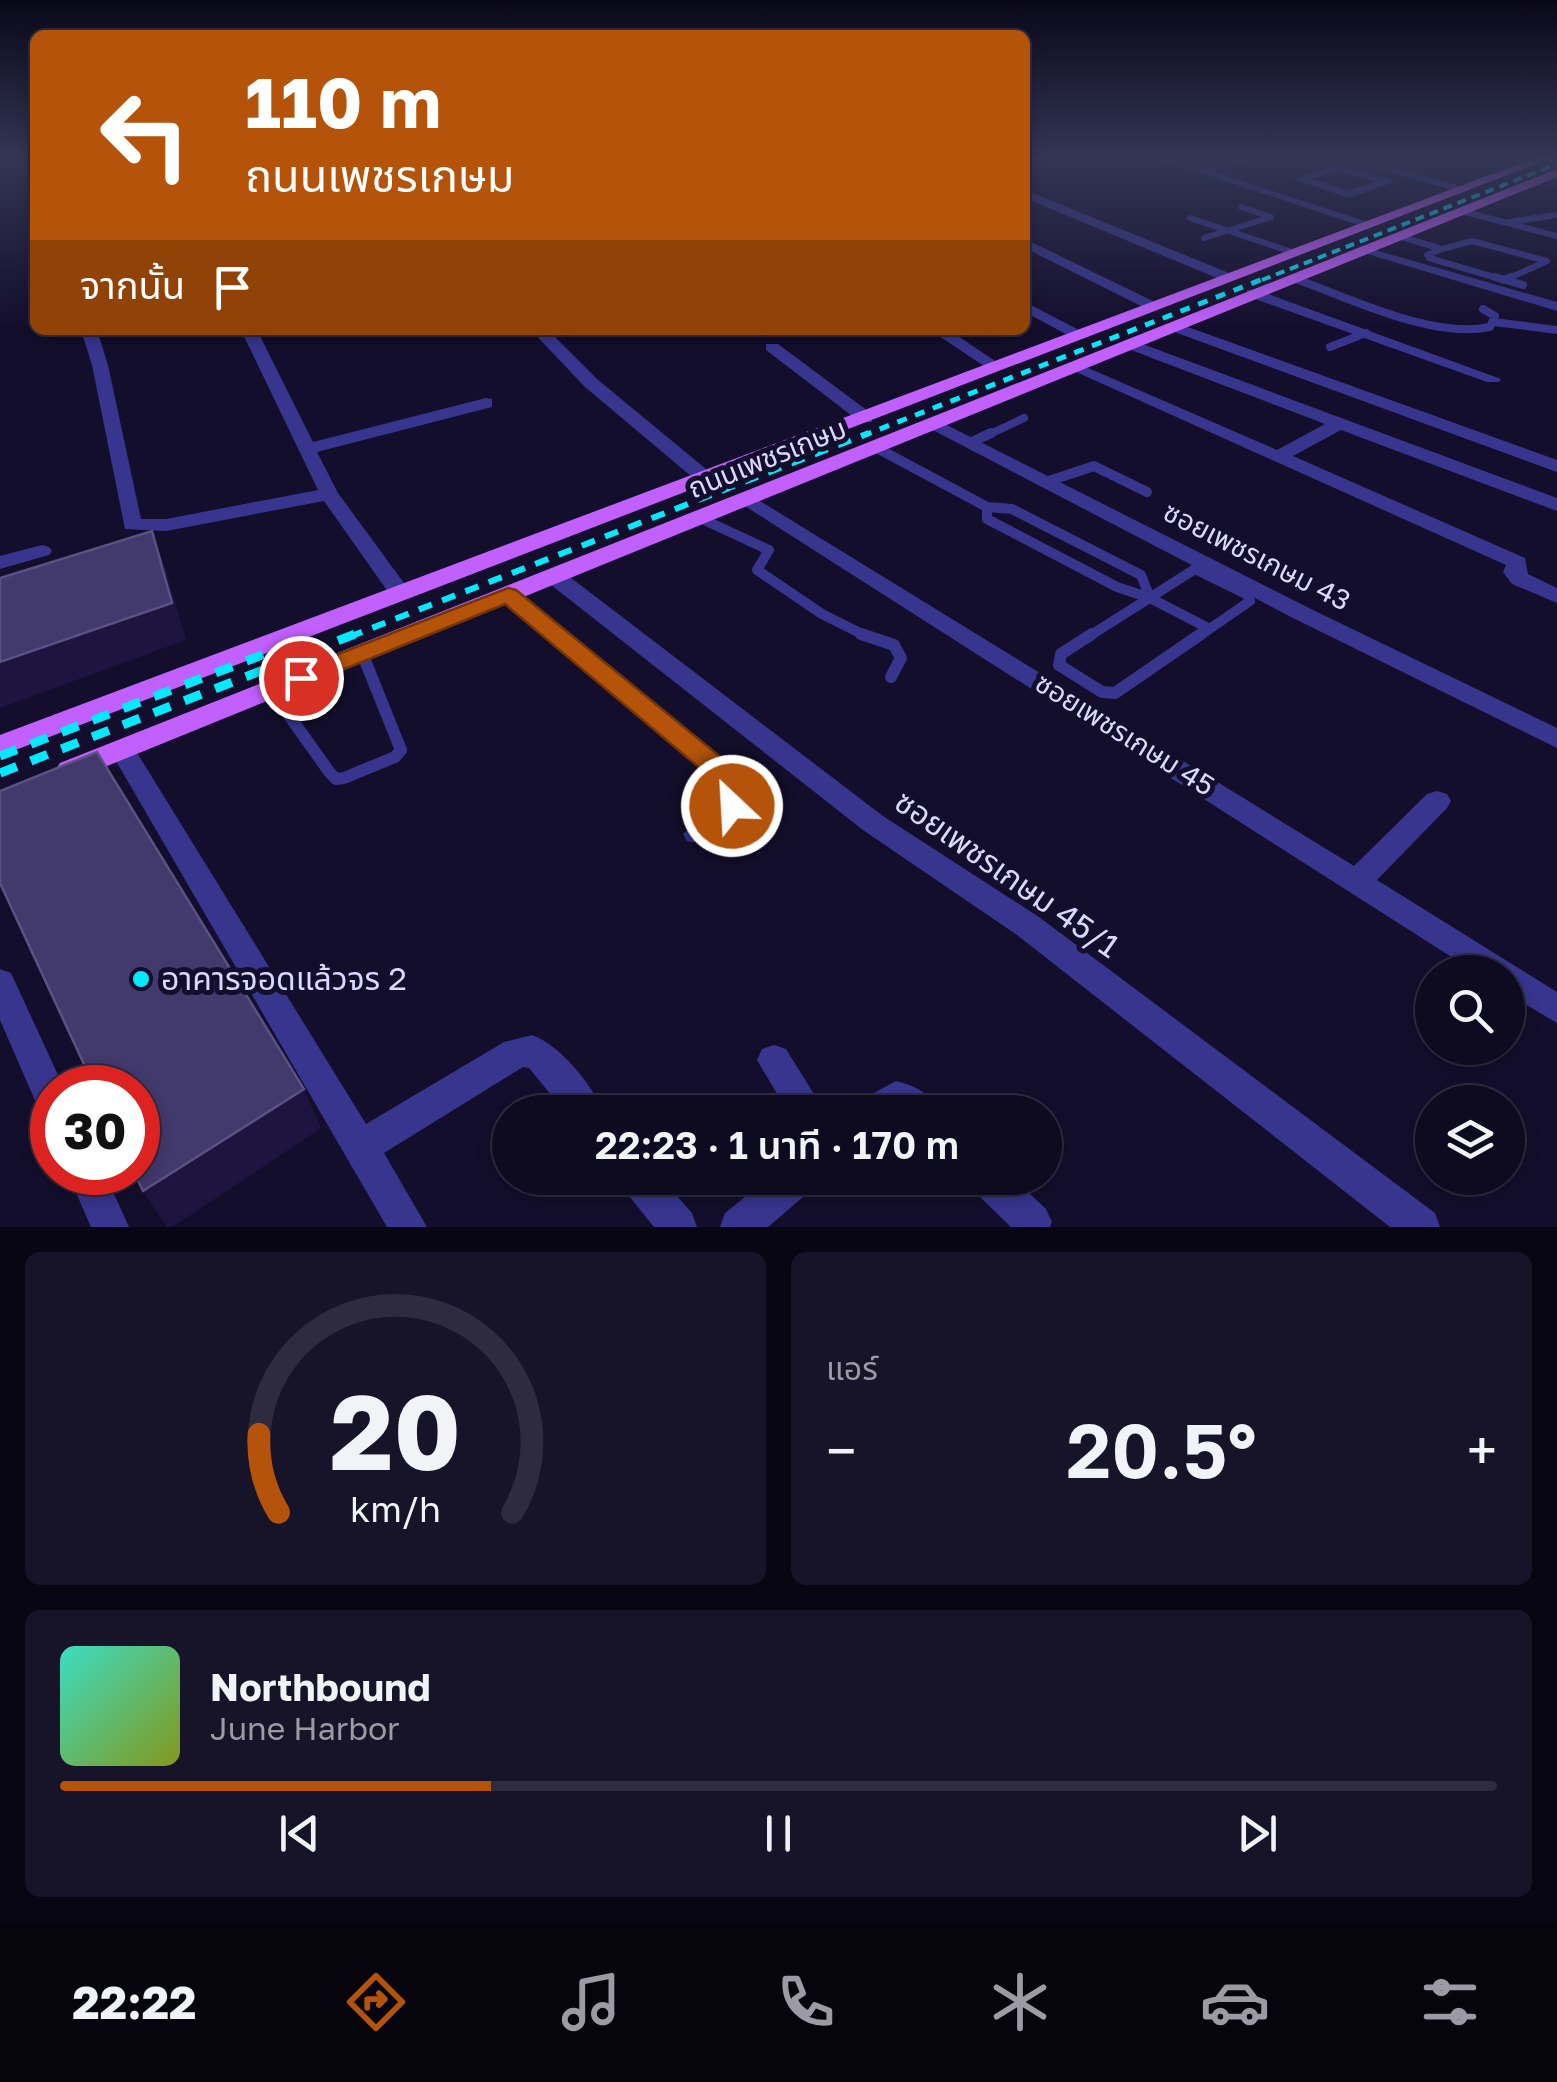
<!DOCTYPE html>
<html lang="th">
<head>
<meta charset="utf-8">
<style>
  body { margin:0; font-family:"Golos Text","Noto Sans Thai",sans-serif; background:#171329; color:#f1f3f6; height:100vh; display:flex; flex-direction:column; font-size:38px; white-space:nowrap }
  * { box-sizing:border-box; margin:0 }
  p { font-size:32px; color:#9b9aa5 }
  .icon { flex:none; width:55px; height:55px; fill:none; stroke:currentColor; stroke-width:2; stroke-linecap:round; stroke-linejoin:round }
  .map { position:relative; height:1227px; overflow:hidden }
  .details { display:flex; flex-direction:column; gap:25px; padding:25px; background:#080612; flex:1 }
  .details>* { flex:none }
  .top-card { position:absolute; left:30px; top:30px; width:1000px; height:305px; border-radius:15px; box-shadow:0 5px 15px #0003,0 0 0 2px #2e2b3e; background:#b45309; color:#fff; overflow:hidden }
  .fabs { position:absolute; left:1415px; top:955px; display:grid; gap:20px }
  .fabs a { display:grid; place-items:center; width:110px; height:110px; border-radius:50%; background:#0e0a20; box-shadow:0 5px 15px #0003,0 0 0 2px #2e2b3e; font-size:50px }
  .speed { position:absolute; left:30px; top:1065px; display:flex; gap:20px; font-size:50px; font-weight:700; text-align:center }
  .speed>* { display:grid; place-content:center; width:130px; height:130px; border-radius:50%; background:#0e0a20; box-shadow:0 5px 15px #0003,0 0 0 2px #2e2b3e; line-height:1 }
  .speed .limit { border:15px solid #d22; background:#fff; color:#111 }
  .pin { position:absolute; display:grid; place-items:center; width:85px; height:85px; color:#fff; margin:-42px; border:5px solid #fff; border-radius:50%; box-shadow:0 2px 10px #0007 }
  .me { position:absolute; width:110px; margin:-55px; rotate:335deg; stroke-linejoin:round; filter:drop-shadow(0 0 8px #0008) }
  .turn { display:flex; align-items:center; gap:35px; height:210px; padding:0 50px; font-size:45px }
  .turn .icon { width:130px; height:130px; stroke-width:2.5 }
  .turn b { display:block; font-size:70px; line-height:85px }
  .then { display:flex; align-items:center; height:95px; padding:0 50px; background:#0003; gap:20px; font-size:38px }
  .big { font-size:75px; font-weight:600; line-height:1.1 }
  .details .widget { flex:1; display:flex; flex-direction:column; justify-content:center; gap:15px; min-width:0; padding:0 35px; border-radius:15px; background:#171329 }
  .details .dial { align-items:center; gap:0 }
  .dial svg { height:260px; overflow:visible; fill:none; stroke:#2e2b3e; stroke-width:7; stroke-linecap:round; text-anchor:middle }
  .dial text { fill:#f1f3f6; stroke:none }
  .song { display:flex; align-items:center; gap:30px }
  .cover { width:120px; height:120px; border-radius:15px; background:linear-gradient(135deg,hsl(170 70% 55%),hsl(70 70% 35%)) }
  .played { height:10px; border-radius:5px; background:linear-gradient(90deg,#b45309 30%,#2e2b3e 30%) }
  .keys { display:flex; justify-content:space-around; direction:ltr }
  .heat { display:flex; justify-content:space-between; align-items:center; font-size:55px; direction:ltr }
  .details .tiles { flex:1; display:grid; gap:25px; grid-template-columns:1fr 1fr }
  .widget:last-child { grid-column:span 2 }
  .trip { position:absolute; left:492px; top:1095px; width:570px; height:100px; border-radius:50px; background:#0e0a20; box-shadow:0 5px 15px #0003,0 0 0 2px #2e2b3e; font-weight:600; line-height:100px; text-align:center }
  .menu { display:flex; height:160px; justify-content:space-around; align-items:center; background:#06040d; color:#9b9aa5 }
  .menu .icon { width:70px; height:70px }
  .menu .on { color:#b45309 }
  .menu b { font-size:45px; color:#f1f3f6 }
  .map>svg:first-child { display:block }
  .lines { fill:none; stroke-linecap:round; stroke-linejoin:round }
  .canal { fill:#06204d; fill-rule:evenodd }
  .service-far3 { stroke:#37358e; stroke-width:6 }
  .service-far2 { stroke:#37358e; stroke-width:8 }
  .service-far1 { stroke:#37358e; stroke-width:10 }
  .service { stroke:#37358e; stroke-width:12 }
  .minor { fill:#37358e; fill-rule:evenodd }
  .primary { fill:#c15fff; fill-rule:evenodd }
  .rail-far3 { stroke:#04e9ff; stroke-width:4; stroke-dasharray:9 6; stroke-linecap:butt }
  .rail-far2 { stroke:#04e9ff; stroke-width:5; stroke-dasharray:10 9; stroke-linecap:butt }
  .rail-far1 { stroke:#04e9ff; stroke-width:6; stroke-dasharray:14 11; stroke-linecap:butt }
  .rail { stroke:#04e9ff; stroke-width:9; stroke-dasharray:18 15; stroke-linecap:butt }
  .shaded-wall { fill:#1d1440 }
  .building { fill:#42396c; stroke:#5a5283; stroke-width:2.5 }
  .route { fill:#b45309; stroke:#753606; stroke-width:2.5 }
  .poi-dot { fill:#04e9ff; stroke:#130e2b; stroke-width:4 }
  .labels { text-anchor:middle; stroke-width:10; stroke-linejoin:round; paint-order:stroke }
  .street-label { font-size:28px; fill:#dcd8ff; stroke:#130e2b }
  .near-street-label { font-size:32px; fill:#dcd8ff; stroke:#130e2b }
  .near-poi-label { font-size:32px; fill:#dcd8ff; stroke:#130e2b; text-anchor:start }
</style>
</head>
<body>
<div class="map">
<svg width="1557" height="1227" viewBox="0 0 1557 1227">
  <rect width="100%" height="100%" fill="#130e2b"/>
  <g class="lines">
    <path class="canal" d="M1448,157H1469L1557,178V186Z"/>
    <g class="service-far3">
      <path d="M1461,211L1557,236"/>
      <path d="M1190,218L1295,253"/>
      <path d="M1508,222L1557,215"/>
      <path d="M1398,236L1442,249L1427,255L1429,258L1504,280"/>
      <path d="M1204,238L1271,217L1241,207"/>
      <path d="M1442,249L1472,241L1547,261L1505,280"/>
      <path d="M1293,278L1298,280"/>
    </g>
    <g class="service-far2">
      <path d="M1495,277L1523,285"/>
      <path d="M1293,278C1348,297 1433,340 1490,327L1495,316L1483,309"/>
      <path d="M1504,280L1511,277"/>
      <path d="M1494,322L1557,330"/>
      <path d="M1330,347L1366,333"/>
      <path d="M986,436L1024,418"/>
    </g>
    <g class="service-far1">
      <path d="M970,443L991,433"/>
      <path d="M875,447L987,507"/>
      <path d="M1046,482L1094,466L1147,492"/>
      <path d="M987,507L1012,509L1141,575L1150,598L1117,587L987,519Z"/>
      <path d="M700,518L769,550L757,570L822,614L868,637"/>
      <path d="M1150,598L1208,628"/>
      <path d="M1088,637L1195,569L1246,594L1250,601L1198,637"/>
    </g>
    <g class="service">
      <path d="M861,634L894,645L901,658L891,677"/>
      <path d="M1092,634L1061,654L1059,665L1102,692L1115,693L1201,634"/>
      <path d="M271,690L330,773L336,779L344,778L395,757L401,750L362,653"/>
    </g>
    <g class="minor">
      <path d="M1153,157C1170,157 1186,167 1202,166C1222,166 1240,157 1260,157L1212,171L1377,225L1367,228Z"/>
      <path d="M1371,161L1467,188L1469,190L1463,193L1367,166Z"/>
      <path d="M1336,165L1392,180L1394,182L1349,198L1293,179ZM1336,171L1376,182L1349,190L1311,179Z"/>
      <path d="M1025,190L1234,275L1236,278L1224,281L1025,198Z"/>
      <path d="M1025,239L1159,304L1161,307L1149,310L1025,248Z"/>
      <path d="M1361,246L1557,302V311L1361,252Z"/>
      <path d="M1247,290H1257L1501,379L1499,382H1487L1247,296Z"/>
      <path d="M1025,302L1083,332L1086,335L1073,338L1025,312Z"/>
      <path d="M1174,322L1557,460V472L1169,330L1166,327Z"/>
      <path d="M81,330H97L108,365L141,519H166L318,490L241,330H257L313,442L486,398L492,399V407L317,452L338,493L412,594L409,599H393L324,501L166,531L125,529L92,365Z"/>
      <path d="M531,330H548L597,379L712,474V482H698L585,387Z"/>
      <path d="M930,330H949L1004,367L990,370Z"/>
      <path d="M1129,339L1557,498V511L1341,430L1293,456L1525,558L1528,574L1557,588V603L1512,584L1503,572L1506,565L1065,367L1079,364L1277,450L1325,424L1123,347L1121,344Z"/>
      <path d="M766,344H778L872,414V422H860L766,350Z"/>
      <path d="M933,418L1309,608L1557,728V748L1293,618L927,427V419Z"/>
      <path d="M747,493L1354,866L1427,794L1437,791L1447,794L1451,801L1447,808L1377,880L1557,992V1023L1508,994V972H1475L740,503L737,499L740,495Z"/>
      <path d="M42,545L49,547L52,551L49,555L0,569V556Z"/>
      <path d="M554,570L562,571L883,816L1039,917L1435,1213L1440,1227H1390L1017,935L863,830L546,581L543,576L546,571Z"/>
      <path d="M508,588L516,590L734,768L748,793C744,816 712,849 687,841L683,834L719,801L720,793L715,781L500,600L497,595L500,590Z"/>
      <path d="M122,740L131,743L366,1124L504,1042L532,1035C560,1045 593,1085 603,1112H565L529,1068L523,1067L384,1153L427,1227H387L109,749L113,743Z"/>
      <path d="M0,969L11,973L64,1088H52V1116L40,1112L0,1020Z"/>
      <path d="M774,1045L786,1049L825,1112H788L757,1060L762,1049Z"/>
      <path d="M896,1081C916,1086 930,1093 937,1112H856L861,1100Z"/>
      <path d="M67,1172H104L129,1227H91Z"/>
      <path d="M620,1178H661L692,1213L697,1227H654L625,1191Z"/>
      <path d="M769,1178H815L810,1191L768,1227H720L725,1213Z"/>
      <path d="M969,1178H1013L1046,1209L1052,1222L1050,1227H1011L974,1191Z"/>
    </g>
    <g class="primary">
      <path d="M1537,157H1554L0,756V735Z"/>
      <path d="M1557,169V177L80,777L70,780L60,777L55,770L60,763Z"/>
    </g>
    <path class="rail-far3" d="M1262,280L1557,164"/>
    <path class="rail-far2" d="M862,436L1268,277"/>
    <path class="rail-far1" d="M349,637L869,433"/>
    <g class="rail">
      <path d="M0,756L275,650"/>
      <path d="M0,773L355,634"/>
    </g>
  </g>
  <g class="shaded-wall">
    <path d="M152,531L165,567L186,640L0,708V662Z"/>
    <path d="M304,1089L321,1128L172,1227H167L143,1191Z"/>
  </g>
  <g class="building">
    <path d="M152,531L172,603L0,662V578Z"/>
    <path d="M97,752L304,1089L143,1191L134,1172H138V1088H95L0,883V791Z"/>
  </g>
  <linearGradient id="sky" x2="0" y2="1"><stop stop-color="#0a0818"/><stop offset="0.48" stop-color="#333655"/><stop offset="1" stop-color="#333655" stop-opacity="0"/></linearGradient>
  <rect width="1557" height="329" fill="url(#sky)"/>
  <path class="route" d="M508,588L516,590L734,768L747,793L742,813H722L714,780L505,604L310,683H292L289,678L292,672Z"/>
  <circle class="poi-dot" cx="141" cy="979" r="10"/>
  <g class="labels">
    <g class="street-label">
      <text transform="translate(767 458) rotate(-22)" y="10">ถนนเพชรเกษม</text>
      <text transform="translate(1257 556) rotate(27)" y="10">ซอยเพชรเกษม 43</text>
      <text transform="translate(1125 734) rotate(32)" y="10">ซอยเพชรเกษม 45</text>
    </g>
    <g class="near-street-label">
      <text transform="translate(1007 874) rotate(35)" y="11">ซอยเพชรเกษม 45/1</text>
    </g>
    <g class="near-poi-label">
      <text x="161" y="990">อาคารจอดแล้วจร 2</text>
    </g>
  </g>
</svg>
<div class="fabs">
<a><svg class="icon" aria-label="search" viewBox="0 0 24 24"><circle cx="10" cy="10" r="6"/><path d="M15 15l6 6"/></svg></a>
<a><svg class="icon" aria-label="layers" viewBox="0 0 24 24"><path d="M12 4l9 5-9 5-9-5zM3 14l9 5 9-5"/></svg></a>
</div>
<div class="speed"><div class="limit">30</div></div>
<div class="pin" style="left:301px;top:678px;background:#d93025"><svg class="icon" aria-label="arrive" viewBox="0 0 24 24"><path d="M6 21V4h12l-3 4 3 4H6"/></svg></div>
<svg class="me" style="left:732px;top:806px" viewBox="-20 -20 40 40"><circle r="17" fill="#b45309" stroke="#fff" stroke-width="3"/><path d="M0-11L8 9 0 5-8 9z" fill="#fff"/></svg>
<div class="trip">22:23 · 1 นาที · 170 m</div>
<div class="top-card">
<div class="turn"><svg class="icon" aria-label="left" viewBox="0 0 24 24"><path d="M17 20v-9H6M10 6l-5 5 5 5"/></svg><div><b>110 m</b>ถนนเพชรเกษม</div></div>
<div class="then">จากนั้น<svg class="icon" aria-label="arrive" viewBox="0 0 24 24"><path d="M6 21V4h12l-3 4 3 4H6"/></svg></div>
</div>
</div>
<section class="details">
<div class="tiles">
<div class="widget dial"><svg viewBox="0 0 100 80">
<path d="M14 69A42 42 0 1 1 86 69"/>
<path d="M14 69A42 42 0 0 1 8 45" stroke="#b45309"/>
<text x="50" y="56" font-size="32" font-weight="700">20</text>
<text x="50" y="72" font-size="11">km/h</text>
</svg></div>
<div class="widget"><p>แอร์</p>
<div class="heat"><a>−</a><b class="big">20.5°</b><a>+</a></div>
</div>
<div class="widget">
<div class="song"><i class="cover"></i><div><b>Northbound</b><p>June Harbor</p></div></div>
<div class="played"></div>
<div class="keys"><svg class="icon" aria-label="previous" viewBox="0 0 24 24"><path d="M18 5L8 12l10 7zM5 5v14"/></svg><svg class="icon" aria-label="pause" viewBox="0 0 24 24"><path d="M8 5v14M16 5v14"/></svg><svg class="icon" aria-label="next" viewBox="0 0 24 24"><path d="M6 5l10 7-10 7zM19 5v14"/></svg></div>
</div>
</div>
</section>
<nav class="menu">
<b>22:22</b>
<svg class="icon on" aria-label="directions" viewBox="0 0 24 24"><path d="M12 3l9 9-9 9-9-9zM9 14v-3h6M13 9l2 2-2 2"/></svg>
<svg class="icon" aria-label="music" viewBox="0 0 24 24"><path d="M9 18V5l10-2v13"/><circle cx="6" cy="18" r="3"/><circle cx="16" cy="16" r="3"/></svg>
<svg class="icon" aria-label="phone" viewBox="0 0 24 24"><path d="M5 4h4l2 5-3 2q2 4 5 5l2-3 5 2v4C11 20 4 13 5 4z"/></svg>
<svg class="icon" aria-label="climate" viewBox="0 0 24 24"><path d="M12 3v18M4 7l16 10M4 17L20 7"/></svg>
<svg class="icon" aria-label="car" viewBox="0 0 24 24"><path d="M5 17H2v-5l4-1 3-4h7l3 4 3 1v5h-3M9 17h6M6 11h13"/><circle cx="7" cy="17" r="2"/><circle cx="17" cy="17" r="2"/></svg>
<svg class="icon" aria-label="filters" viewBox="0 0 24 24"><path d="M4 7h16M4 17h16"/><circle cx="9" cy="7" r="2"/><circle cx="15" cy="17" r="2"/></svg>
</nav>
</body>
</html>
